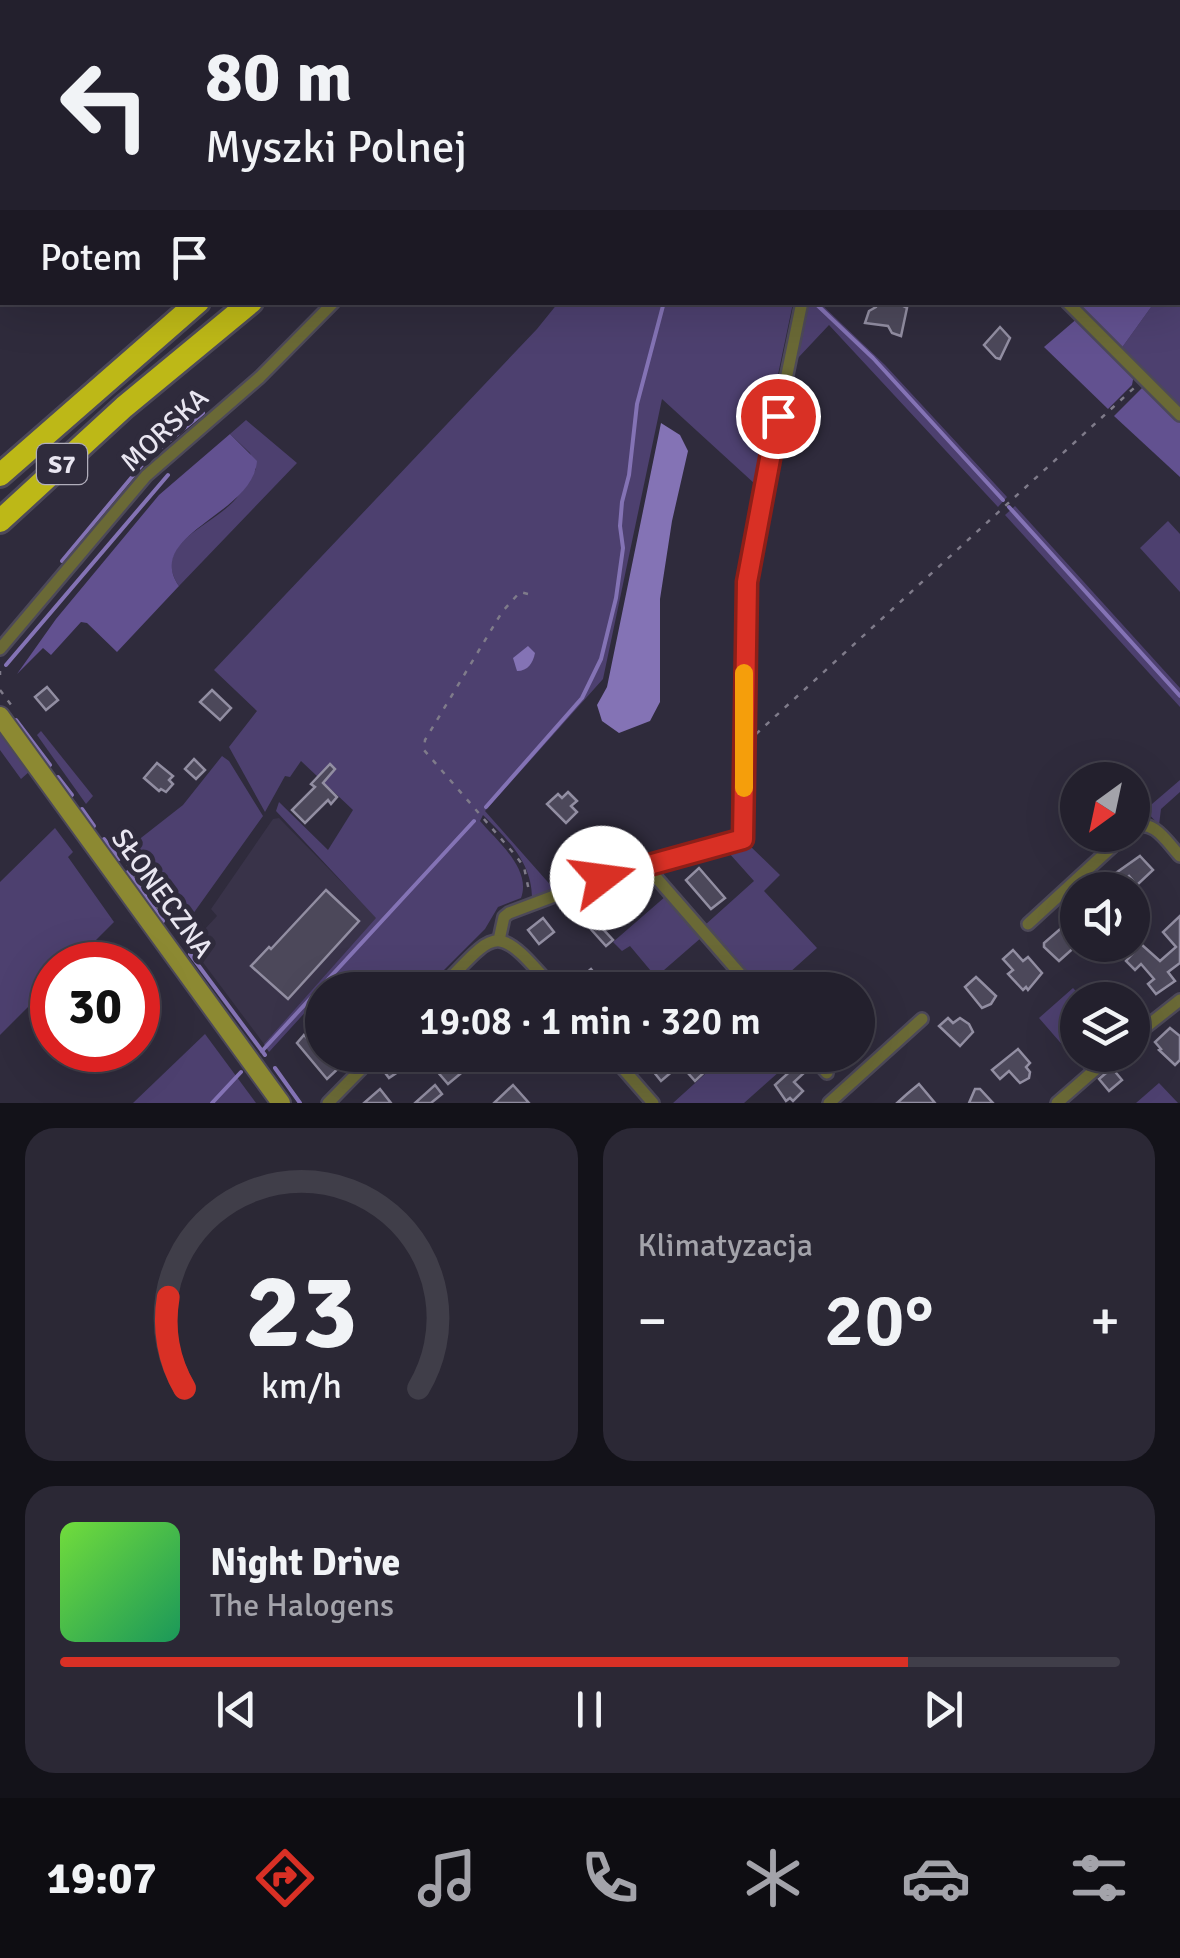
<!DOCTYPE html>
<html lang="pl">
<head>
<meta charset="utf-8">
<style>
  body { margin:0; font-family:Signika,sans-serif; background:#2b2835; color:#f1f3f6; height:100vh; display:flex; flex-direction:column; font-size:38px; white-space:nowrap }
  * { box-sizing:border-box; margin:0 }
  p { font-size:32px; color:#a3a3aa }
  .icon { flex:none; width:55px; height:55px; fill:none; stroke:currentColor; stroke-width:2; stroke-linecap:round; stroke-linejoin:round }
  .map { position:relative; height:1103px; overflow:hidden }
  .drawer { display:flex; flex-direction:column; gap:25px; padding:25px; background:#131219; flex:1 }
  .drawer>* { flex:none }
  .top-card { position:absolute; left:0px; top:0px; width:1180px; height:305px; box-shadow:0 10px 40px #0002,0 0 0 2px #403e49; background:#23202d; color:#f1f3f6; overflow:hidden }
  .needle { width:65px; rotate:213deg }
  .buttons { position:absolute; left:1060px; top:762px; display:grid; gap:20px }
  .buttons a { display:grid; place-items:center; width:90px; height:90px; border-radius:50%; background:#23202d; box-shadow:0 10px 40px #0002,0 0 0 2px #403e49; font-size:50px }
  .speed { position:absolute; left:30px; top:942px; display:flex; gap:20px; font-size:50px; font-weight:700; text-align:center }
  .speed>* { display:grid; place-content:center; width:130px; height:130px; border-radius:50%; background:#23202d; box-shadow:0 10px 40px #0002,0 0 0 2px #403e49; line-height:1 }
  .speed .limit { border:15px solid #d22; background:#fff; color:#111 }
  .pin { position:absolute; display:grid; place-items:center; width:85px; height:85px; color:#fff; margin:-42px; border:5px solid #fff; border-radius:50%; box-shadow:0 2px 10px #0007 }
  .me { position:absolute; width:110px; margin:-55px; rotate:75deg; stroke-linejoin:round; filter:drop-shadow(0 0 8px #0008) }
  .turn { display:flex; align-items:center; gap:35px; height:210px; padding:0 40px; font-size:45px }
  .turn .icon { width:130px; height:130px; stroke-width:2.5 }
  .turn b { display:block; font-size:70px; line-height:85px }
  .then { display:flex; align-items:center; height:95px; padding:0 40px; background:#0003; gap:20px; font-size:38px }
  .big { font-size:75px; font-weight:600; line-height:1.1 }
  .drawer .tile { flex:1; display:flex; flex-direction:column; justify-content:center; gap:15px; min-width:0; padding:0 35px; border-radius:30px; background:#2b2835 }
  .drawer .dial { align-items:center; gap:0 }
  .dial svg { height:260px; overflow:visible; fill:none; stroke:#403e49; stroke-width:7; stroke-linecap:round; text-anchor:middle }
  .dial text { fill:#f1f3f6; stroke:none }
  .song { display:flex; align-items:center; gap:30px }
  .cover { width:120px; height:120px; border-radius:15px; background:linear-gradient(135deg,hsl(100 70% 55%),hsl(150 70% 35%)) }
  .played { height:10px; border-radius:5px; background:linear-gradient(90deg,#d93025 80%,#403e49 80%) }
  .keys { display:flex; justify-content:space-around; direction:ltr }
  .heat { display:flex; justify-content:space-between; align-items:center; font-size:55px; direction:ltr }
  .drawer .tiles { flex:1; display:grid; gap:25px; grid-template-columns:1fr 1fr }
  .tile:last-child { grid-column:span 2 }
  .trip { position:absolute; left:305px; top:972px; width:570px; height:100px; border-radius:50px; background:#23202d; box-shadow:0 10px 40px #0002,0 0 0 2px #403e49; font-weight:600; line-height:100px; text-align:center }
  .tab-bar { display:flex; height:160px; justify-content:space-around; align-items:center; background:#0e0d12; color:#a3a3aa }
  .tab-bar .icon { width:70px; height:70px }
  .tab-bar .active { color:#d93025 }
  .tab-bar b { font-size:45px; color:#f1f3f6 }
  .map>svg:first-child { display:block }
  .built { fill:#393349 }
  .green { fill:#4d406f }
  .forest { fill:#625190 }
  .water { fill:#8473b5 }
  .lines { fill:none; stroke-linecap:round; stroke-linejoin:round }
  .stream { stroke:#8473b5; stroke-width:4 }
  .building { fill:#4c485a; stroke:#928ea2; stroke-width:2.5 }
  .minor-casing { stroke:#4d4959; stroke-width:16 }
  .tertiary-casing { stroke:#4d4959; stroke-width:20 }
  .secondary-casing { stroke:#4d4959; stroke-width:22 }
  .motorway-casing { stroke:#4d4959; stroke-width:28 }
  .path { stroke:#7f7b8a; stroke-width:2.5; stroke-dasharray:5 8; stroke-linecap:butt }
  .minor { stroke:#6a6936; stroke-width:11 }
  .tertiary { stroke:#6a6936; stroke-width:15 }
  .secondary { stroke:#8c8932; stroke-width:18 }
  .motorway { stroke:#bdb817; stroke-width:22 }
  .route-casing { stroke:#8d1f18; stroke-width:25 }
  .route { stroke:#d93025; stroke-width:18 }
  .slow { stroke:#f59e0b; stroke-width:18 }
  .labels { text-anchor:middle; stroke-width:10; stroke-linejoin:round; paint-order:stroke }
  .shield { fill:#2f2b3c; stroke:#b1aebb; stroke-width:2.5 }
  .shield-label { font-size:25px; font-weight:bold; fill:#e9e6f1 }
  .street-label { font-size:28px; fill:#e9e6f1; stroke:#2f2b3c }
</style>
</head>
<body>
<div class="map">
<svg width="1180" height="1103" viewBox="0 0 1180 1103">
  <rect width="100%" height="100%" fill="#2f2b3c"/>
  <path class="built" d="M279,818L377,918L264,1044L190,945L217,916L211,909L273,819Z"/>
  <g class="green">
    <path d="M0,0H146L2,2L0,40Z"/>
    <path d="M1180,267V408L1121,349L1154,303L1178,302Z"/>
    <path d="M558,303H793L755,484L662,399L603,679L485,811L554,889L532,898C532,862 507,839 483,815L480,821C496,840 532,869 521,898L498,907L485,929L424,990H358L341,973L269,1052L264,1044L376,918L276,811L279,802L328,850L353,810L301,761L290,777L285,776L265,812L229,747L257,711L214,670L537,329Z"/>
    <path d="M808,303H826L823,306L885,365L1007,497L998,507L829,325L797,359Z"/>
    <path d="M246,420L297,463L179,586C151,545 209,527 233,502C242,493 249,480 256,469L250,453L230,434Z"/>
    <path d="M1015,506L1180,688V707L1005,515Z"/>
    <path d="M1168,521L1180,534V592L1140,548Z"/>
    <path d="M0,728L30,771L21,779L0,750Z"/>
    <path d="M41,731L93,796L86,804L37,735Z"/>
    <path d="M222,756L229,761L263,816L180,932L123,852L183,805Z"/>
    <path d="M1180,780V792L1161,809L1159,825L1145,810Z"/>
    <path d="M55,828L73,852L68,857L114,922L71,965H52V983L0,1035V882Z"/>
    <path d="M747,843L780,875L764,891L817,948L770,990H762L705,925L754,881L729,853L720,850Z"/>
    <path d="M666,896L702,937L656,977L630,946L622,951L613,942Z"/>
    <path d="M1073,988L1084,1000H1078V1055H1104L1085,1071L1039,1018Z"/>
    <path d="M205,1034L256,1103H133Z"/>
    <path d="M718,1055H798L744,1103H673L715,1065L711,1060Z"/>
    <path d="M1159,1083L1178,1103H1136Z"/>
  </g>
  <g class="forest">
    <path d="M1115,0H1180L1178,270V2H1113Z"/>
    <path d="M1072,303H1154L1121,349Z"/>
    <path d="M1079,317L1134,374L1132,385L1108,409L1044,347Z"/>
    <path d="M1145,385L1180,421V477L1114,416Z"/>
    <path d="M230,434L257,461C253,515 143,534 179,586L117,652L87,623L81,622L51,655L43,648L17,674L56,619L159,495Z"/>
  </g>
  <g class="water">
    <path d="M661,423L680,435L688,451L672,521L660,599V702L650,721L619,733L602,721L597,705L607,687Z"/>
    <path d="M528,646L535,653C533,663 528,671 517,671L513,658Z"/>
  </g>
  <g class="lines">
    <g class="stream">
      <path d="M1123,0L1124,2"/>
      <path d="M721,1L722,2"/>
      <path d="M180,2L183,0"/>
      <path d="M884,2L888,0"/>
      <path d="M1178,94L1180,98"/>
      <path d="M0,207L2,204"/>
      <path d="M814,302L873,358L1003,500"/>
      <path d="M1009,507L1180,696"/>
      <path d="M62,561L147,459L203,413"/>
      <path d="M6,665L168,475"/>
      <path d="M16,720L50,765"/>
      <path d="M58,777L72,795"/>
      <path d="M486,807L582,698L601,659L616,598L623,548L620,526L622,502L629,475L637,404L664,302"/>
      <path d="M82,809L94,826"/>
      <path d="M104,839L119,859"/>
      <path d="M128,872L163,921"/>
      <path d="M190,954L265,1055"/>
      <path d="M262,1051L474,821"/>
      <path d="M275,1068L300,1103"/>
      <path d="M212,1103L241,1072"/>
    </g>
  </g>
  <g class="building">
    <path d="M877,302H895L907,308L901,336L892,333L888,326L865,323L869,311L876,307Z"/>
    <path d="M1000,327L1010,338L1000,359L996,358L984,345Z"/>
    <path d="M47,687L58,700L46,710L35,697Z"/>
    <path d="M212,690L231,708L220,720L200,702Z"/>
    <path d="M194,759L205,770L196,779L185,769Z"/>
    <path d="M157,763L173,776L169,780L173,784L166,792L161,789L159,791L144,778Z"/>
    <path d="M330,764L335,769L323,783L337,797L331,804L328,800L305,823L292,810L315,787L311,784Z"/>
    <path d="M568,792L577,801L571,806L577,812L566,823L547,804L558,794L562,798Z"/>
    <path d="M1140,856L1153,870L1137,885L1129,876L1121,883L1113,875Z"/>
    <path d="M699,868L725,898L711,909L686,880Z"/>
    <path d="M326,890L359,921L288,999L251,966L269,947L271,949Z"/>
    <path d="M589,894L610,923L603,929L613,940L606,946L588,926L577,908Z"/>
    <path d="M1180,916V963L1168,972L1175,981L1156,994L1148,984L1154,979L1141,964L1135,970L1126,961L1141,944L1160,961L1176,947L1163,932Z"/>
    <path d="M543,918L554,932L539,944L528,930Z"/>
    <path d="M1066,924L1076,934L1078,944L1059,961L1044,947V943Z"/>
    <path d="M1013,950L1023,961L1028,957L1042,973L1028,990L1026,987L1023,990L1008,974L1013,970L1003,959Z"/>
    <path d="M591,969L608,990H578L573,984Z"/>
    <path d="M976,977L996,996L991,1004L982,1008L965,987Z"/>
    <path d="M1107,982L1115,991L1119,987L1130,1000H1085Z"/>
    <path d="M948,1018L953,1023L960,1018L969,1024L973,1032L960,1046L939,1026Z"/>
    <path d="M1170,1028L1180,1036V1060L1175,1065L1159,1050L1161,1049L1155,1042Z"/>
    <path d="M304,1035L322,1055L334,1057L342,1065L327,1079L297,1043Z"/>
    <path d="M1018,1049L1030,1063L1026,1067L1030,1072L1029,1078L1020,1083L1009,1071L1000,1079L992,1070Z"/>
    <path d="M404,1055H444L460,1074L448,1084L423,1055L389,1078L383,1070Z"/>
    <path d="M658,1055H663L675,1069L661,1081L649,1066Z"/>
    <path d="M703,1059L710,1067L695,1081L688,1073Z"/>
    <path d="M797,1065L804,1073L794,1082L803,1091L793,1101L790,1098L786,1101L775,1085Z"/>
    <path d="M1112,1068L1122,1080L1109,1091L1099,1079Z"/>
    <path d="M919,1084L935,1103H897L907,1094Z"/>
    <path d="M435,1085L442,1094L431,1103H415Z"/>
    <path d="M513,1085L529,1103H494Z"/>
    <path d="M380,1089L391,1103H364Z"/>
    <path d="M975,1089H980L993,1103H969Z"/>
  </g>
  <g class="lines">
    <g class="minor-casing">
      <g id="minor">
        <path d="M844,2L849,0"/>
        <path d="M1067,302L1180,415"/>
        <path d="M0,649L146,476L260,377L334,302"/>
        <path d="M1132,828C1153,817 1167,842 1180,856"/>
        <path d="M647,867L754,990"/>
        <path d="M1028,924L1125,835"/>
        <path d="M499,940L504,917L509,913L602,878L743,839L744,672L749,558L802,302"/>
        <path d="M439,990C499,927 495,922 555,990"/>
        <path d="M1132,1038L1180,1000"/>
        <path d="M611,1055L653,1103"/>
        <path d="M811,1055L827,1073"/>
        <path d="M328,1103L375,1055"/>
        <path d="M829,1103L922,1019"/>
        <path d="M1057,1103L1112,1055"/>
      </g>
    </g>
    <g class="tertiary-casing">
      <g id="tertiary">
        <path d="M169,2L171,0"/>
        <path d="M0,194L2,191"/>
      </g>
    </g>
    <g class="secondary-casing">
      <path id="secondary" d="M0,716L281,1103"/>
    </g>
    <g class="motorway-casing">
      <g id="motorway">
        <path d="M612,2L616,0"/>
        <path d="M677,2L681,0"/>
        <path d="M0,475L198,302"/>
        <path d="M0,521L124,407L251,302"/>
      </g>
    </g>
    <g class="path">
      <path d="M528,594L520,592L502,612L425,740L424,750L516,856L524,867L529,891"/>
      <path d="M0,671V675"/>
      <path d="M0,690L12,706"/>
      <path d="M756,734L1134,388"/>
      <path d="M111,842L164,916"/>
    </g>
    <use href="#minor" class="minor"/>
    <use href="#tertiary" class="tertiary"/>
    <use href="#secondary" class="secondary"/>
    <use href="#motorway" class="motorway"/>
  </g>
  <g class="lines">
    <g class="route-casing">
      <path id="route" d="M602,878L743,839L747,582L778,416"/>
    </g>
    <use href="#route" class="route"/>
    <path class="slow" d="M744,673V788"/>
  </g>
  <g class="labels">
    <rect class="shield" x="37" y="444" width="50" height="40" rx="8"/>
    <g class="shield-label">
      <text x="62" y="473">S7</text>
    </g>
    <g class="street-label">
      <text transform="translate(164 429) rotate(-43)" y="10">MORSKA</text>
      <text transform="translate(163 893) rotate(54)" y="10">SŁONECZNA</text>
    </g>
  </g>
</svg>
<div class="buttons">
<a><svg class="needle" viewBox="-14 -14 28 28"><path d="M0-13l5 13h-10z" fill="#e53935"/><path d="M0 13l5-13h-10z" fill="#a3a3aa"/></svg></a>
<a><svg class="icon" aria-label="sound" viewBox="0 0 24 24"><path d="M4 9h4l5-4v14l-5-4H4zM17 9q2 3 0 6"/></svg></a>
<a><svg class="icon" aria-label="layers" viewBox="0 0 24 24"><path d="M12 4l9 5-9 5-9-5zM3 14l9 5 9-5"/></svg></a>
</div>
<div class="speed"><div class="limit">30</div></div>
<div class="pin" style="left:778px;top:416px;background:#d93025"><svg class="icon" aria-label="arrive" viewBox="0 0 24 24"><path d="M6 21V4h12l-3 4 3 4H6"/></svg></div>
<svg class="me" style="left:602px;top:878px" viewBox="-20 -20 40 40"><circle r="19" fill="#fff"/><path d="M0-13L10 11 0 6-10 11z" fill="#d93025"/></svg>
<div class="trip">19:08 · 1 min · 320 m</div>
<div class="top-card">
<div class="turn"><svg class="icon" aria-label="left" viewBox="0 0 24 24"><path d="M17 20v-9H6M10 6l-5 5 5 5"/></svg><div><b>80 m</b>Myszki Polnej</div></div>
<div class="then">Potem<svg class="icon" aria-label="arrive" viewBox="0 0 24 24"><path d="M6 21V4h12l-3 4 3 4H6"/></svg></div>
</div>
</div>
<section class="drawer">
<div class="tiles">
<div class="tile dial"><svg viewBox="0 0 100 80">
<path d="M14 69A42 42 0 1 1 86 69"/>
<path d="M14 69A42 42 0 0 1 9 41" stroke="#d93025"/>
<text x="50" y="56" font-size="32" font-weight="700">23</text>
<text x="50" y="72" font-size="11">km/h</text>
</svg></div>
<div class="tile"><p>Klimatyzacja</p>
<div class="heat"><a>−</a><b class="big">20°</b><a>+</a></div>
</div>
<div class="tile">
<div class="song"><i class="cover"></i><div><b>Night Drive</b><p>The Halogens</p></div></div>
<div class="played"></div>
<div class="keys"><svg class="icon" aria-label="previous" viewBox="0 0 24 24"><path d="M18 5L8 12l10 7zM5 5v14"/></svg><svg class="icon" aria-label="pause" viewBox="0 0 24 24"><path d="M8 5v14M16 5v14"/></svg><svg class="icon" aria-label="next" viewBox="0 0 24 24"><path d="M6 5l10 7-10 7zM19 5v14"/></svg></div>
</div>
</div>
</section>
<nav class="tab-bar">
<b>19:07</b>
<svg class="icon active" aria-label="directions" viewBox="0 0 24 24"><path d="M12 3l9 9-9 9-9-9zM9 14v-3h6M13 9l2 2-2 2"/></svg>
<svg class="icon" aria-label="music" viewBox="0 0 24 24"><path d="M9 18V5l10-2v13"/><circle cx="6" cy="18" r="3"/><circle cx="16" cy="16" r="3"/></svg>
<svg class="icon" aria-label="phone" viewBox="0 0 24 24"><path d="M5 4h4l2 5-3 2q2 4 5 5l2-3 5 2v4C11 20 4 13 5 4z"/></svg>
<svg class="icon" aria-label="climate" viewBox="0 0 24 24"><path d="M12 3v18M4 7l16 10M4 17L20 7"/></svg>
<svg class="icon" aria-label="car" viewBox="0 0 24 24"><path d="M5 17H2v-5l4-1 3-4h7l3 4 3 1v5h-3M9 17h6M6 11h13"/><circle cx="7" cy="17" r="2"/><circle cx="17" cy="17" r="2"/></svg>
<svg class="icon" aria-label="filters" viewBox="0 0 24 24"><path d="M4 7h16M4 17h16"/><circle cx="9" cy="7" r="2"/><circle cx="15" cy="17" r="2"/></svg>
</nav>
</body>
</html>
